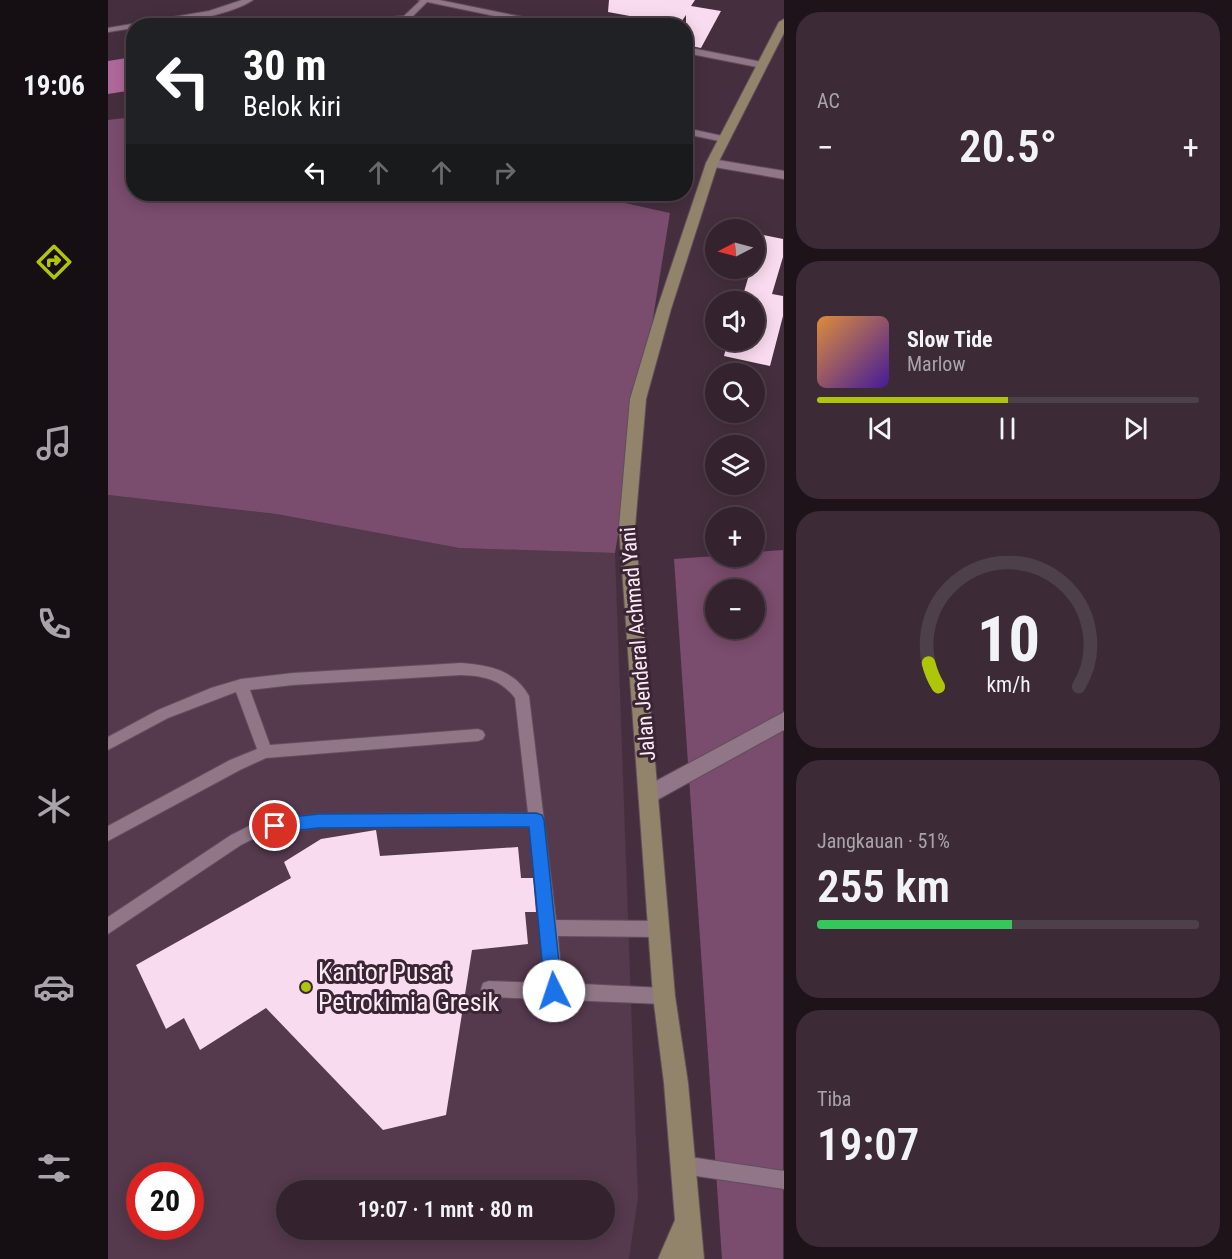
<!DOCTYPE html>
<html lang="id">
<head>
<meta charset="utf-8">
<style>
  body { margin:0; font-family:"Roboto Condensed",sans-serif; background:#3c2b36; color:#f1f3f6; height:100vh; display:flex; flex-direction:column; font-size:22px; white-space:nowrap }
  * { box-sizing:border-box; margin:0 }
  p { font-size:20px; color:#a9a4aa }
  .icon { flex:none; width:33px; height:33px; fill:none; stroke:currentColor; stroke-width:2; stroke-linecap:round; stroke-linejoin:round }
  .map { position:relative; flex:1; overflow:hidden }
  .panel { display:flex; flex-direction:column; gap:12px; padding:12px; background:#1d1319; width:448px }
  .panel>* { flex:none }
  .banner { position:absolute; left:18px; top:18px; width:567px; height:183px; border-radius:24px; box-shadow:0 3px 15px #0003,0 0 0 2px #4e404a; background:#202124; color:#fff; overflow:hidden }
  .needle { width:39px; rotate:264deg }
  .buttons { position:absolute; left:597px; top:219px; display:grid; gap:12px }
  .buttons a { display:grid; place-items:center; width:60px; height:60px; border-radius:50%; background:#34232e; box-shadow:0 3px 15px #0003,0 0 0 2px #4e404a; font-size:30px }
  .speed { position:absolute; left:18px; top:1162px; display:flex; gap:12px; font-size:30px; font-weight:700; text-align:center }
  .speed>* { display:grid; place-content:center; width:78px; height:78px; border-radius:50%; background:#34232e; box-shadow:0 3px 15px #0003,0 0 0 2px #4e404a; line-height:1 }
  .speed .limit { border:9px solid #d22; background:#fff; color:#111 }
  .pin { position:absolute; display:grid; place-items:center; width:51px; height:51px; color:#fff; margin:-26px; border:3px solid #fff; border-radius:50%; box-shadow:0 2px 6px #0007 }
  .me { position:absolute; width:66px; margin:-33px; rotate:356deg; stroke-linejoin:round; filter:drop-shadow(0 0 4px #0008) }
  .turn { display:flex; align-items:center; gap:21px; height:126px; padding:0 18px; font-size:27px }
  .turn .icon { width:78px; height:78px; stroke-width:2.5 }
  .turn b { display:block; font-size:42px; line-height:51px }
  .lanes { display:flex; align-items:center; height:57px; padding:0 18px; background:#0003; justify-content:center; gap:30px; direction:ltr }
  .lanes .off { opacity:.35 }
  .big { font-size:45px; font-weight:600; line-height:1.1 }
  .panel .widget { flex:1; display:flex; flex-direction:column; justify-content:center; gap:9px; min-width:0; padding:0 21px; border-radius:24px; background:#3c2b36 }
  .panel .dial { align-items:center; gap:0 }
  .dial svg { height:156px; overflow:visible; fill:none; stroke:#4e404a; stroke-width:7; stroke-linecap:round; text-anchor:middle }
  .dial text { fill:#f1f3f6; stroke:none }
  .song { display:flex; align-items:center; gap:18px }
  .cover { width:72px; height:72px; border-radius:9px; background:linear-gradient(135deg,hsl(30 70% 55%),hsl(260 70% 35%)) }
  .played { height:6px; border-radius:3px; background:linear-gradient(90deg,#afc507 50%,#4e404a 50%) }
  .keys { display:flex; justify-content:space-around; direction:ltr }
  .heat { display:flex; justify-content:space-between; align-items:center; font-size:33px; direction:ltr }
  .charge { height:9px; border-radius:4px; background:linear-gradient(90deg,#34c759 51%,#4e404a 0) }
  .trip { position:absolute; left:168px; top:1180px; width:339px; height:60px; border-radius:30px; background:#34232e; box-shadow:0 3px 15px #0003,0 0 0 2px #4e404a; font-weight:600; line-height:60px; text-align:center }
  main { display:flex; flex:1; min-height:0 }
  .dock { display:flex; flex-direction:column; width:108px; justify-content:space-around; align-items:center; background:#150e12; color:#a9a4aa }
  .dock .icon { width:42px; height:42px }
  .dock .active { color:#afc507 }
  .dock b { font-size:27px; color:#f1f3f6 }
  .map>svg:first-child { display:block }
  .built { fill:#55394d; fill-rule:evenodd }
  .green { fill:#7a4c6d; fill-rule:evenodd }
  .water { fill:#af689a }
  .building { fill:#f8dbee }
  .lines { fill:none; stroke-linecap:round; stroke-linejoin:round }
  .service-casing { stroke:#614e5b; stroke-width:2 }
  .minor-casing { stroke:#614e5b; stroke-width:2 }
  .secondary-casing { stroke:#614e5b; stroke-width:2 }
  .service { fill:#907687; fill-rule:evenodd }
  .minor { fill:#907687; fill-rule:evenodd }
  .secondary { fill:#91846a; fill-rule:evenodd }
  .route { fill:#1a73e8; stroke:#114b97; stroke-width:1.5 }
  .poi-dot { fill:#afc507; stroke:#3b2534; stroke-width:2 }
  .labels { text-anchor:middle; stroke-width:6; stroke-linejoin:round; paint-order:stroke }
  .street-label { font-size:21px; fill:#f9eaf4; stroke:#3b2534 }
  .near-poi-label { font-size:26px; fill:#f9eaf4; stroke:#3b2534; text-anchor:start }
</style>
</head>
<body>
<main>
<nav class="dock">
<b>19:06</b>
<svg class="icon active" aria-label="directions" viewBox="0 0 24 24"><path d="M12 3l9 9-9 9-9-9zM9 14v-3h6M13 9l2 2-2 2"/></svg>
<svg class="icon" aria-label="music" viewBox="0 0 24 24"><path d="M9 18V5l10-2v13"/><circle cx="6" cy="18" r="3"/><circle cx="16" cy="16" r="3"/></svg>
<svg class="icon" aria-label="phone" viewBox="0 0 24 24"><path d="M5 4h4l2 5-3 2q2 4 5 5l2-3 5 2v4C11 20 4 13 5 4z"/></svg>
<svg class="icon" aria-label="climate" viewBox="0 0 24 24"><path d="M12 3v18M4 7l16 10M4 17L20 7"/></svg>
<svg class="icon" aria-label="car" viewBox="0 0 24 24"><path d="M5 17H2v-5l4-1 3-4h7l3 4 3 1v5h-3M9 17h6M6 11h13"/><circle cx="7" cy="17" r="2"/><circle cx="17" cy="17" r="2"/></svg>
<svg class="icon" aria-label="filters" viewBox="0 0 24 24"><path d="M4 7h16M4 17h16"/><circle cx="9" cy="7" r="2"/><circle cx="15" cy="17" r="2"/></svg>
</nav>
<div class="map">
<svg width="676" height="1259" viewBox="0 0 676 1259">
  <rect width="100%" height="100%" fill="#452f3e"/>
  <path class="built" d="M0,495L167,514L351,548L507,553L530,1197L521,1259H0ZM32,1176H82V1227H32ZM178,1191H496V1230H178Z"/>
  <g class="green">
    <path d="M25,117L26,194H476L562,213L507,553L351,548L168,514L0,495V120Z"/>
    <path d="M675,550V1259H614L566,559L607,556H646L647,552ZM608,590H646V628H608Z"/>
  </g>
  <path class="water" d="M25,57V90L0,94V61Z"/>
  <g class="building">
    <path d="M501,0H587L583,6L613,11L593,48L578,45V15L571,25L500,12Z"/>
    <path d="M646,233L675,239V257L664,294L675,296V316L662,366L616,356L620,340H646V302H633L643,268H646Z"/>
    <path d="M268,830L272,856L410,847L413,878H425L428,912H417L420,944L364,950L338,1115L275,1130L158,1008L92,1050L76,1018L58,1029L28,965L183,878L176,862L213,839Z"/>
  </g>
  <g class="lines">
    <g class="service-casing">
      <g id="service">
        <path d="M134,0H145C120,17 56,26 26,26V28L0,32V28L101,11Z"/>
        <path d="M313,0H321L303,18L313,26C304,26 297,20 288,20C279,20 273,26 264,26L274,18L296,16Z"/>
        <path d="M578,128L619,137L620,139L616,142L578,134Z"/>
        <path d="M353,663C380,665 407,670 421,696L448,920L552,921L558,923L560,929L558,935L552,937L450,936L454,983L556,988L562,990L564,996L562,1002L556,1004L381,997L375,995L373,989L375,983L381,981L437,983L422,827L210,828L153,835L133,845L0,934V917L123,835L151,821L210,814L420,813L407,698C392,679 376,676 353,675L185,685L142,690L162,745L370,729L375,731L377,735L375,739L370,741L158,758L132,770L0,841V826L122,760L149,749L128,692L60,718L0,750V737L50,710L103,688L133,679L185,673Z"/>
        <path d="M575,1156L676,1171V1189L575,1174L568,1172L566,1165L568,1158Z"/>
      </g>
    </g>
    <g class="minor-casing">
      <g id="minor">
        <path d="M310,0H331L458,26H434Z"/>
        <path d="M578,47L654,62L659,65L654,68L578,53Z"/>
        <path d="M604,159L676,171V179L600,166L598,163Z"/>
        <path d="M676,712V730L549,800L542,803L535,800L532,794L535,788Z"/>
      </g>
    </g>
    <g class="secondary-casing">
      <path id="secondary" d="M676,19V33L610,163L563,309L538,399L527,527L567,996L580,1083L596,1259H550L567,1220L556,1083L545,996L511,527L522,399L549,309L598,163L671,22Z"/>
    </g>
    <use href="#service" class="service"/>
    <use href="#minor" class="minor"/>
    <use href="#secondary" class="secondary"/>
  </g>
  <path class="route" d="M428,813L434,815L436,820L454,991L452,997L446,1000L440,997L437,991L421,827L210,828L167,833L161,831L159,826L161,821L167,819L210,814Z"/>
  <circle class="poi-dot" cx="198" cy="987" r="6"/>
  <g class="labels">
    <g class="street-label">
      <text transform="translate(530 644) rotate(-95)" y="7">Jalan Jenderal Achmad Yani</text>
    </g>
    <g class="near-poi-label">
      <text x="210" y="981">Kantor Pusat<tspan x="210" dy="30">Petrokimia Gresik</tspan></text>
    </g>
  </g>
</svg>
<div class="buttons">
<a><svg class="needle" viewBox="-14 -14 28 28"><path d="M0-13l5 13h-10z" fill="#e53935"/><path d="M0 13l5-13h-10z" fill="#a9a4aa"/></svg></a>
<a><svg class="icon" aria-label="sound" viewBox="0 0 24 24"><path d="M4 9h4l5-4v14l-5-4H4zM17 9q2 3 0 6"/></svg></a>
<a><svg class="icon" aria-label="search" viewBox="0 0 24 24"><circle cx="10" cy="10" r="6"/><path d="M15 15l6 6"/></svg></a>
<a><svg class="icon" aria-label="layers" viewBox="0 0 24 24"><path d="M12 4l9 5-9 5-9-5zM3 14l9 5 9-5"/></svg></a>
<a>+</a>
<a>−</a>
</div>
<div class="speed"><div class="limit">20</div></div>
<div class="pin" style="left:167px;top:826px;background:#d93025"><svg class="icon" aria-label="arrive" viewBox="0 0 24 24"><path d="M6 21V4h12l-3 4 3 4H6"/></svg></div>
<svg class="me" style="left:446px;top:991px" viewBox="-20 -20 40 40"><circle r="19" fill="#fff"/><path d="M0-13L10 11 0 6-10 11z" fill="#1a73e8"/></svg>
<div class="trip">19:07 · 1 mnt · 80 m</div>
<div class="banner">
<div class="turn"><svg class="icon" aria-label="left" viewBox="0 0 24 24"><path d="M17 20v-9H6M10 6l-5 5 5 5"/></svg><div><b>30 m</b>Belok kiri</div></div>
<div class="lanes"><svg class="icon" aria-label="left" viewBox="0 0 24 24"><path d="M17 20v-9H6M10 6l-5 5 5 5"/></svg><svg class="icon off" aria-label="ahead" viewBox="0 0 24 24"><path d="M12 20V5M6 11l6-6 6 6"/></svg><svg class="icon off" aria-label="ahead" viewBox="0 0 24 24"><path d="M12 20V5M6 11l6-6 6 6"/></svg><svg class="icon off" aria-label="right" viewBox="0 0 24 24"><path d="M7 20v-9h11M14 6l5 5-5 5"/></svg></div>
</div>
</div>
<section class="panel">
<div class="widget"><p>AC</p>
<div class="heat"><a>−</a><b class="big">20.5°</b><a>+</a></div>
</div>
<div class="widget">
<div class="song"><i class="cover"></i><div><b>Slow Tide</b><p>Marlow</p></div></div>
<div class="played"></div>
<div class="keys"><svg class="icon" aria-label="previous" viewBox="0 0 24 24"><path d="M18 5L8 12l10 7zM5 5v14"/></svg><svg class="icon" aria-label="pause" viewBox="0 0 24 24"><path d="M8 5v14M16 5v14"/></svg><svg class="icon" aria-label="next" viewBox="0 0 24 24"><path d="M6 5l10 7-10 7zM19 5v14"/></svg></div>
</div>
<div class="widget dial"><svg viewBox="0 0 100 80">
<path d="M14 69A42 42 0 1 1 86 69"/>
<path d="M14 69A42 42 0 0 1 9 57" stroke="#afc507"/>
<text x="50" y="56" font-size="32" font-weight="700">10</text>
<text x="50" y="72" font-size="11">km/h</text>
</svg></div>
<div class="widget"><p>Jangkauan · 51%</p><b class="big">255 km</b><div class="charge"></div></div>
<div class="widget"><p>Tiba</p><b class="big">19:07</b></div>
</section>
</main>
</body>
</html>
